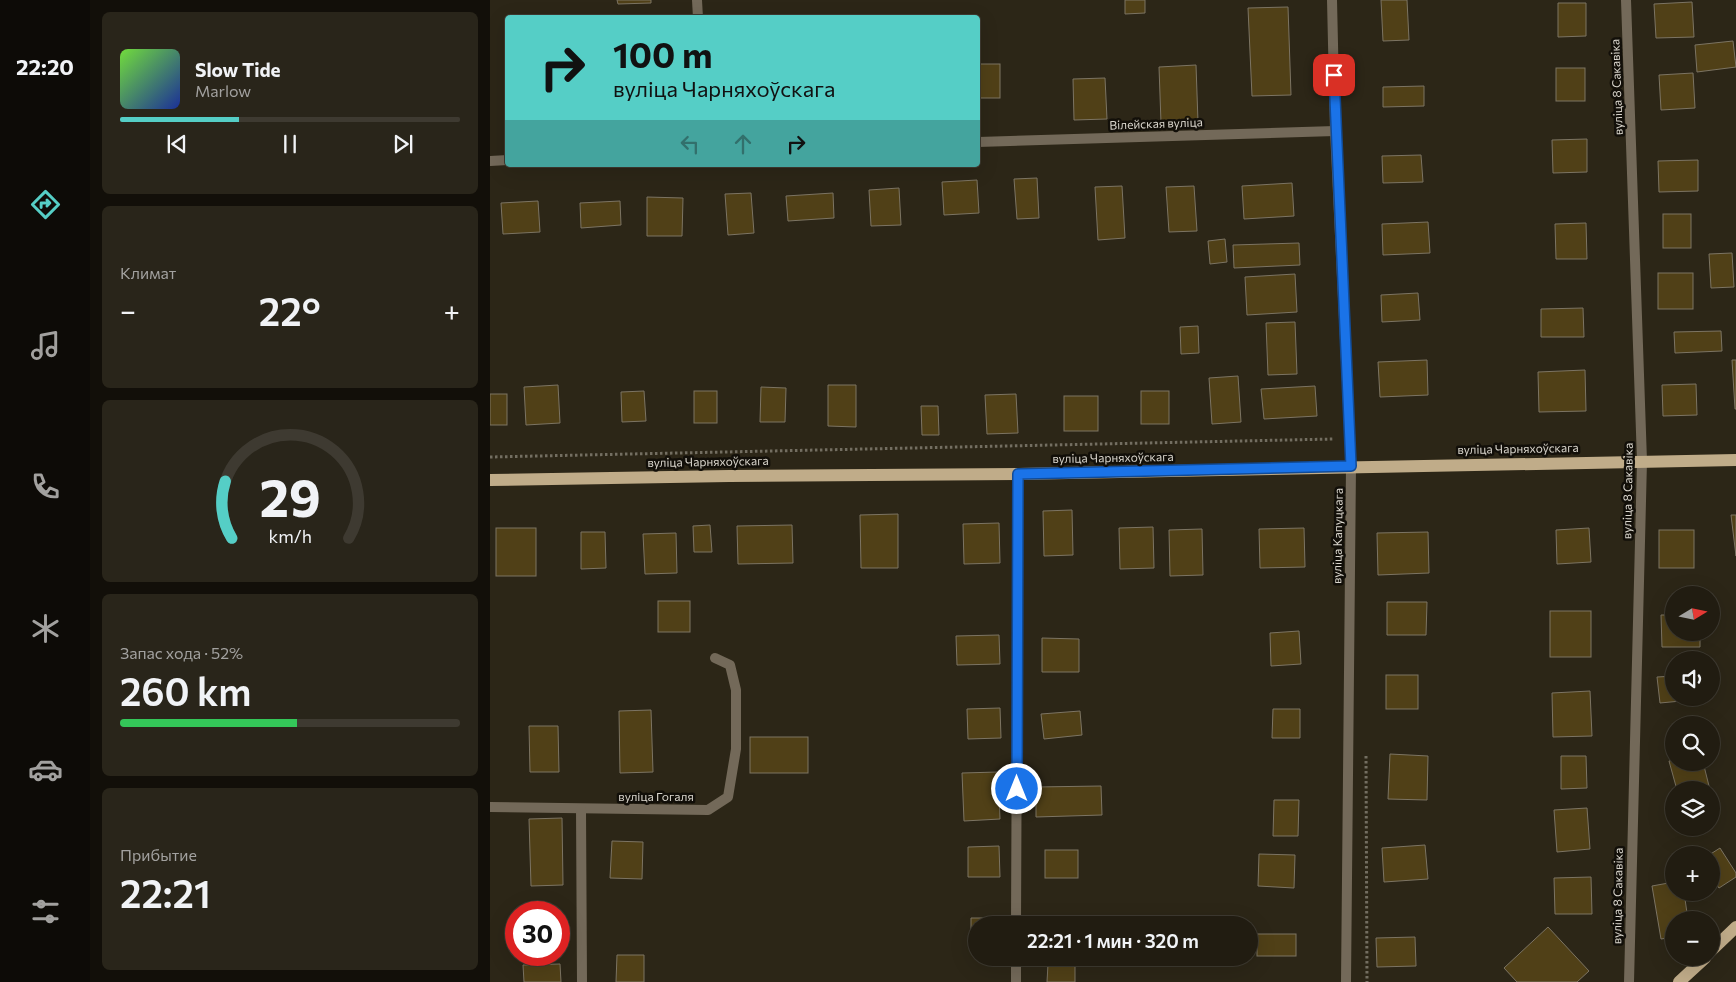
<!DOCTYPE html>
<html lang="ru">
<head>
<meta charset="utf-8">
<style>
  body { margin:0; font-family:Commissioner,sans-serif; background:#29251a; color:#f1f3f6; height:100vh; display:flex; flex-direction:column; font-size:19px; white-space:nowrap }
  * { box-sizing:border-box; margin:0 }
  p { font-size:16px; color:#a2a19f }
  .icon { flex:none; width:28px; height:28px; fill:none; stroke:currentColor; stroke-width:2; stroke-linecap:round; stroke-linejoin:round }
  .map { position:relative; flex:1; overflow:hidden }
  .details { display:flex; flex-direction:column; gap:12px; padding:12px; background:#120f09; width:400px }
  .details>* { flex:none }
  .top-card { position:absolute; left:15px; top:15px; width:475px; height:152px; border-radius:5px; box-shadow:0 5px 20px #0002,0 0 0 1px #3e3a31; background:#55cec6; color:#111; overflow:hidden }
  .needle { width:32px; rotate:80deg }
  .buttons { position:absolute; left:1175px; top:586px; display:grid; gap:10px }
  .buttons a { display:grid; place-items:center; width:55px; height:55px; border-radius:50%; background:#211c11; box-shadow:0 5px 20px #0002,0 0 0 1px #3e3a31; font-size:25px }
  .speed { position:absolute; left:15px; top:901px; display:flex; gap:10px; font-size:25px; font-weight:700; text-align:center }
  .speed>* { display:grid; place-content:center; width:65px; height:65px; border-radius:50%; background:#211c11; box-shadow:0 5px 20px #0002,0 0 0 1px #3e3a31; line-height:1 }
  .speed .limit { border:8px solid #d22; background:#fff; color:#111 }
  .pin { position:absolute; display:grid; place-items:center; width:42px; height:42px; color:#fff; margin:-21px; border-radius:10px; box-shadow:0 2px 8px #0006 }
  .me { position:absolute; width:55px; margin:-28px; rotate:0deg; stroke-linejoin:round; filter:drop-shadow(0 0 4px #0008) }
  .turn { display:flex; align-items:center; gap:18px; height:105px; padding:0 25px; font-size:22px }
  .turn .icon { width:65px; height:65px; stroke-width:2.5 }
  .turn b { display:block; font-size:35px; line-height:42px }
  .lanes { display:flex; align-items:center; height:48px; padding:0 25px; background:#0003; justify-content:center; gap:25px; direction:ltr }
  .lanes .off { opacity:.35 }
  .big { font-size:38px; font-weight:600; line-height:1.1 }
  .details .card { flex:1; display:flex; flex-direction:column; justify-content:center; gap:8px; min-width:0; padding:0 18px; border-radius:8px; background:#29251a }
  .details .dial { align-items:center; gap:0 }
  .dial svg { height:130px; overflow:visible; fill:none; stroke:#3e3a31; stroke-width:7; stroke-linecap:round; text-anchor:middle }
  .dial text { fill:#f1f3f6; stroke:none }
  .song { display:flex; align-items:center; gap:15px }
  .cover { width:60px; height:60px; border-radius:8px; background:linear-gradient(135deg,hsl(100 70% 55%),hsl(230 70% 35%)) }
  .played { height:5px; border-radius:2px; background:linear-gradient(90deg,#55cec6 35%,#3e3a31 35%) }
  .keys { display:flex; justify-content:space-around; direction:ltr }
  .heat { display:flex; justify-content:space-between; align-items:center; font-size:28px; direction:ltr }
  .charge { height:8px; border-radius:4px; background:linear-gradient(90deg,#34c759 52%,#3e3a31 0) }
  .trip { position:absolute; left:478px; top:916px; width:290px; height:50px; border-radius:25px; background:#211c11; box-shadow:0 5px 20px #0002,0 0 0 1px #3e3a31; font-weight:600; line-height:50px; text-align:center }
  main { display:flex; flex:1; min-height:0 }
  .tab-bar { display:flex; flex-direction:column; width:90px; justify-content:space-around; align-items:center; background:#0d0b07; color:#a2a19f }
  .tab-bar .icon { width:35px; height:35px }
  .tab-bar .active { color:#55cec6 }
  .tab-bar b { font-size:22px; color:#f1f3f6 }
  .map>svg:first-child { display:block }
  .building { fill:#504017; stroke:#7c7463 }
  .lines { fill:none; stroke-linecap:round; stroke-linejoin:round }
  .path { stroke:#736e61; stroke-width:3; stroke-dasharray:2.5 2.5; stroke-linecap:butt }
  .street { stroke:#736959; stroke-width:10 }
  .primary { stroke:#c0ac89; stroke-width:12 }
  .route-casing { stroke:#114b97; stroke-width:12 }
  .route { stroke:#1a73e8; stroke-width:9 }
  .labels { text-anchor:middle; stroke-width:5; stroke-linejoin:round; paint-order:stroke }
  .street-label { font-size:12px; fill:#dbd7ce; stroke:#120f09 }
</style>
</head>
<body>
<main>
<nav class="tab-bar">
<b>22:20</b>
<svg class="icon active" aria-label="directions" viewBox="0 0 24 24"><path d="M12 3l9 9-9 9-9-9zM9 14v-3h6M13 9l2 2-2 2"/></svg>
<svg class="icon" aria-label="music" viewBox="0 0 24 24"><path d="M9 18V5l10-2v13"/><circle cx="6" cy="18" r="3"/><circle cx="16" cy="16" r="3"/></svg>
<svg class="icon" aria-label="phone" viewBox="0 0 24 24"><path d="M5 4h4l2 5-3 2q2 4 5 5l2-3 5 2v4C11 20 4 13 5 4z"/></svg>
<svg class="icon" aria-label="climate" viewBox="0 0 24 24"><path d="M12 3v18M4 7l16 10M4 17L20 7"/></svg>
<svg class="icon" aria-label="car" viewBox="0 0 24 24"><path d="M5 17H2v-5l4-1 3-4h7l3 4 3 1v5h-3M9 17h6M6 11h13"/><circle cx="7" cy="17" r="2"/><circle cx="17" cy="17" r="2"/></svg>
<svg class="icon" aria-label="filters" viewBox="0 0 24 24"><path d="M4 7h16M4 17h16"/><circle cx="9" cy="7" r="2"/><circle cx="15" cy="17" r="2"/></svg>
</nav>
<section class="details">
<div class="card">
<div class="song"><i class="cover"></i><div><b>Slow Tide</b><p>Marlow</p></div></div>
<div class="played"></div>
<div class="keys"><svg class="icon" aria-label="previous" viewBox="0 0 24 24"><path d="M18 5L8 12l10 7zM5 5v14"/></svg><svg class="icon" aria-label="pause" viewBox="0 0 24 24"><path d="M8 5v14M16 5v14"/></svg><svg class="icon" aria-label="next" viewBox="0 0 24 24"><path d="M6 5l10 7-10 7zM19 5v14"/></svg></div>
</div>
<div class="card"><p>Климат</p>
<div class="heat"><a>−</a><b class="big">22°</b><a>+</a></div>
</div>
<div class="card dial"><svg viewBox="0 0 100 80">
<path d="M14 69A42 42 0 1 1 86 69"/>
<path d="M14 69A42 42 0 0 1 10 34" stroke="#55cec6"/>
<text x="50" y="56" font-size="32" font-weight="700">29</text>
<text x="50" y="72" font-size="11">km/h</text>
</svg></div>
<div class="card"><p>Запас хода · 52%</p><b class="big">260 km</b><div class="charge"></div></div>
<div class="card"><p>Прибытие</p><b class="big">22:21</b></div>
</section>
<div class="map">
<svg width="1246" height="982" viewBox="0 0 1246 982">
  <rect width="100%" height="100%" fill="#2c2617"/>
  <g class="building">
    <path d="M127,0H161V3L128,4Z"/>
    <path d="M635,0H655V13L635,14Z"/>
    <path d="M891,0H917L919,40L893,41Z"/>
    <path d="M1202,2L1204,37L1166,38L1164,4Z"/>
    <path d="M1068,3H1096V36L1068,37Z"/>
    <path d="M798,7L801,95L762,96L758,8Z"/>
    <path d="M1243,41L1246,67L1207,72L1205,45Z"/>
    <rect x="488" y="64" width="22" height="34"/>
    <path d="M706,65L708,122L671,123L669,67Z"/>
    <rect x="1066" y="68" width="29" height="33"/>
    <path d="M1203,73L1205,108L1171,110L1169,75Z"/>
    <path d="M615,78L617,119L584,120L583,79Z"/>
    <path d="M934,86V106L893,107V87Z"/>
    <path d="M1097,139V172L1063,173L1062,140Z"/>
    <path d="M931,155L933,182L893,183L892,156Z"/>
    <path d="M1208,160V191L1169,192L1168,161Z"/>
    <path d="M547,178L549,218L527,219L524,179Z"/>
    <path d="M487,180L489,213L454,215L452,182Z"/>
    <path d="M802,183L804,216L754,219L752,186Z"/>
    <path d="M632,186L635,238L608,240L605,187Z"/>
    <path d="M704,186L707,231L679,232L676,187Z"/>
    <path d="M409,188L411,225L381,226L379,190Z"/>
    <path d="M261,193L264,233L238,235L235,194Z"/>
    <path d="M343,193L344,218L298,221L296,196Z"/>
    <path d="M157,197L193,198L192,236H157Z"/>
    <path d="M48,201L50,232L13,234L11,203Z"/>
    <path d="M130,201L131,225L91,228L90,203Z"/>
    <rect x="1173" y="214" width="28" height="34"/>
    <path d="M938,222L940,253L893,255L892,224Z"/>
    <path d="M1096,223L1097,259H1066L1065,224Z"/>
    <path d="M735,239L737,262L720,264L718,241Z"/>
    <path d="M809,243L810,265L744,268L743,245Z"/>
    <path d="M1242,253L1244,287L1221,288L1219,254Z"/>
    <rect x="1168" y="273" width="35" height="36"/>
    <path d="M805,274L807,312L757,315L755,277Z"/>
    <path d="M928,293L930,320L892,322L891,295Z"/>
    <path d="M1093,308L1094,337H1051V309Z"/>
    <path d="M805,322L807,374L778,375L776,323Z"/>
    <path d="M708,326L709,353L691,354L690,327Z"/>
    <path d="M1231,331L1232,351L1185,353L1184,332Z"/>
    <path d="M937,360L938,395L890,397L888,362Z"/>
    <path d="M1242,360H1246V409H1245Z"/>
    <path d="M1095,370L1096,411L1049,412L1048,372Z"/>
    <path d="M748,376L751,422L722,424L719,378Z"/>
    <path d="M1206,384L1207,415L1173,416L1172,385Z"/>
    <path d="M68,385L70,423L36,425L34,387Z"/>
    <path d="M338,385H366V427L338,426Z"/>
    <path d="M825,386L827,416L774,419L771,389Z"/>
    <path d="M271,387L296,388L295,422H270Z"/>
    <path d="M154,391L156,421L132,422L131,392Z"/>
    <rect x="204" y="391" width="23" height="32"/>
    <rect x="651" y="391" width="28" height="33"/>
    <rect x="0" y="394" width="17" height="31"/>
    <path d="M526,394L528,433L497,434L495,395Z"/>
    <rect x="574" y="396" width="34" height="35"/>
    <path d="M431,406H448L449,435H432Z"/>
    <path d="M582,510L583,555L554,556L553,511Z"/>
    <path d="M408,514V568H371L370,515Z"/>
    <path d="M1241,515H1246V556Z"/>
    <path d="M509,523L510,563L474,564L473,524Z"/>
    <path d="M220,525L222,552H204L203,526Z"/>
    <path d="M302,525L303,563L248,564L247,526Z"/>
    <path d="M663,527L664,568L630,569L629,528Z"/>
    <rect x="6" y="528" width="40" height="48"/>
    <path d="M814,528L815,567L770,568L769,529Z"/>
    <path d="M1099,528L1101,562L1067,564L1066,530Z"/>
    <path d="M712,529L713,575L680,576L679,530Z"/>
    <rect x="1169" y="530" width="35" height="38"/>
    <path d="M91,532H115L116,568L91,569Z"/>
    <path d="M938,532L939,573L888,575L887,533Z"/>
    <path d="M186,533L187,573L155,574L153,534Z"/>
    <rect x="168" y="601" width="32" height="31"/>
    <path d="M897,602H937L936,635H897Z"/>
    <rect x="1060" y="611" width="41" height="46"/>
    <path d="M1171,615H1184V632H1210V647H1172Z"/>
    <path d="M809,631L811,664L781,666L780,633Z"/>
    <path d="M509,635L510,664L467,665L466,636Z"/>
    <path d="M552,638L589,639V672H552Z"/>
    <rect x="896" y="675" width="32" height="34"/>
    <path d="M1184,676V698H1212V699L1170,703L1167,677Z"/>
    <path d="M1100,691L1102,736L1063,737L1062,693Z"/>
    <path d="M510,708L511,738L478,739L477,709Z"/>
    <path d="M783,709H810V738H782Z"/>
    <path d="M161,710L163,772L130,773L129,711Z"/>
    <path d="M590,711L592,735L554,739L551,714Z"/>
    <path d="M39,726H68L69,772H40Z"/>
    <rect x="260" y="737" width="58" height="36"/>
    <path d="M900,754L938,756L937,800L898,799Z"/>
    <path d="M1071,756H1096L1097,788L1071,789Z"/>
    <path d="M1184,760V762H1213L1220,790H1187L1179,761Z"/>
    <path d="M508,772L510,819L474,821L472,773Z"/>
    <path d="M611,786L612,815L546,817V787Z"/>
    <path d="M784,800H809L808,836H783Z"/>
    <path d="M1097,808L1100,849L1067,852L1064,810Z"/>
    <path d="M72,818L73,885L41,886L39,819Z"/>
    <path d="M122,841L153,842L152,879L120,878Z"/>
    <path d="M935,845L938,879L894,882L892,848Z"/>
    <path d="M509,846L510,877H478V847Z"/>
    <path d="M1230,848L1246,873V877L1229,888L1221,877V855H1219Z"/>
    <rect x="555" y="850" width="33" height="28"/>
    <path d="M769,854L805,855L804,888L768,886Z"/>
    <path d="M1101,877L1102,914H1065L1064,878Z"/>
    <path d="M1184,882V892H1194L1198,920H1184V937L1171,939L1162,886Z"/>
    <path d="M481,918H510V925H486V953H481Z"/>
    <path d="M1058,927L1099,971L1087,982H1027L1014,968Z"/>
    <rect x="767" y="934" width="39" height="22"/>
    <path d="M925,937L926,966L887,967L886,938Z"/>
    <path d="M127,955H154V982H126Z"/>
    <path d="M70,964L71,982H34L33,965Z"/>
    <path d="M558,964H585V982H557Z"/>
  </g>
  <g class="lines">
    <g class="path">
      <path d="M0,457L844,439"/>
      <path d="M876,756L877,982"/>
    </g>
    <g class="street">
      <path d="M207,0L208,18"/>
      <path d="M842,0L845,131L861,466L856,982"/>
      <path d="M1136,0L1152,461L1139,982"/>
      <path d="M488,142L845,131"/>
      <path d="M0,161L18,160"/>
      <path d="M0,807L218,810L238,797L246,749V690L240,665L225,658"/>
      <path d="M91,809L92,982"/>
      <path d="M526,925L528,474"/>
      <path d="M526,982V958"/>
    </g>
    <g class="primary">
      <path d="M0,480L239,476L528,474L1246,460"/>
      <path d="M1221,951L1246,927"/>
      <path d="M1189,982L1215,958"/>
    </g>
  </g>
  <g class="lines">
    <g class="route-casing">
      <path id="route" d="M527,789L528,474L861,466L844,75"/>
    </g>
    <use href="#route" class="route"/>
  </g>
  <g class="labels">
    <g class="street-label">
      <text transform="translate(1127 87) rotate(-92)" y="4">вуліца 8 Сакавіка</text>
      <text transform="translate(666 124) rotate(-2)" y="4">Вілейская вуліца</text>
      <text transform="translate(1028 449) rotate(-1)" y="4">вуліца Чарняхоўскага</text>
      <text transform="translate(623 458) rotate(-1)" y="4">вуліца Чарняхоўскага</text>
      <text transform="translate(218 462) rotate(-1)" y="4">вуліца Чарняхоўскага</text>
      <text transform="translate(1138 491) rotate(-89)" y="4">вуліца 8 Сакавіка</text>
      <text transform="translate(848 536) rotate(-89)" y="4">вуліца Капуцкага</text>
      <text x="166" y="801">вуліца Гогаля</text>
      <text transform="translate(1128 896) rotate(-89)" y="4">вуліца 8 Сакавіка</text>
    </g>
  </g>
</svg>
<div class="buttons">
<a><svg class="needle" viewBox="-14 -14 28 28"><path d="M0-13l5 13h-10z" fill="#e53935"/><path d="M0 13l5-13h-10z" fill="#a2a19f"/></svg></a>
<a><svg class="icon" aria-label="sound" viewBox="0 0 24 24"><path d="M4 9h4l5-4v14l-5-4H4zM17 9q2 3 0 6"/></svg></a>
<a><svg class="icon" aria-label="search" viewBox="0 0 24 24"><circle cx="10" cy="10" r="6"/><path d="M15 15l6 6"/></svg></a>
<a><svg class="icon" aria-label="layers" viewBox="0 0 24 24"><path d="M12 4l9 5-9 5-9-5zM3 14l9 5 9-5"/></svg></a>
<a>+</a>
<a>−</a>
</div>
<div class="speed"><div class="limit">30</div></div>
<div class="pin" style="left:844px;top:75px;background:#d93025"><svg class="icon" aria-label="arrive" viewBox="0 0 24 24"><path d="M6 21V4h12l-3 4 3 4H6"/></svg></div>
<svg class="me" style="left:527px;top:789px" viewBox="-20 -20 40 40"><circle r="17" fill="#1a73e8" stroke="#fff" stroke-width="3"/><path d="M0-11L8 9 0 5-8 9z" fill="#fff"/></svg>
<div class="trip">22:21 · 1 мин · 320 m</div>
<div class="top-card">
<div class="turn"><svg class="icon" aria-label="right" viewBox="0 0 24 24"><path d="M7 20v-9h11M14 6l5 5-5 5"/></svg><div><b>100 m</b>вуліца Чарняхоўскага</div></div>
<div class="lanes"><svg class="icon off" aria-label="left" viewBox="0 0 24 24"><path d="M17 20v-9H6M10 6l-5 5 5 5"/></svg><svg class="icon off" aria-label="ahead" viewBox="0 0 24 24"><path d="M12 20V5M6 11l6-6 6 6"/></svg><svg class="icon" aria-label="right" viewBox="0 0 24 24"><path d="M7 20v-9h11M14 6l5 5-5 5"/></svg></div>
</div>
</div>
</main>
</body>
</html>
